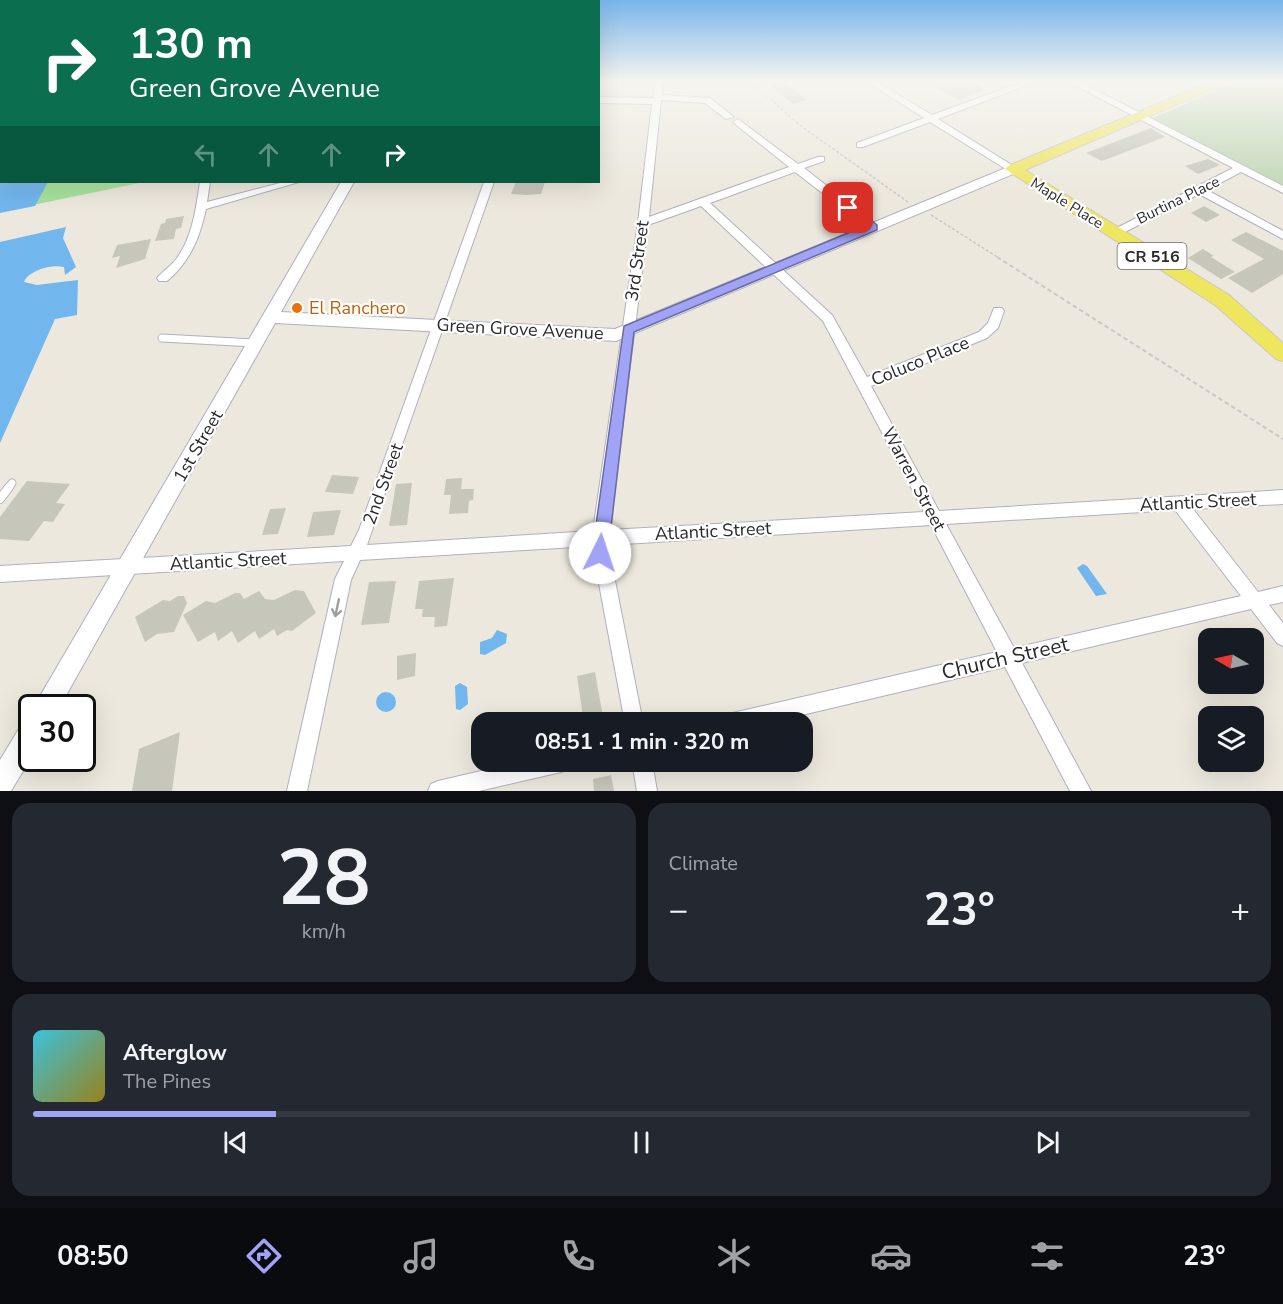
<!DOCTYPE html>
<html lang="en">
<head>
<meta charset="utf-8">
<style>
  body { margin:0; font-family:"Nunito Sans",sans-serif; background:#242831; color:#f1f3f6; height:100vh; display:flex; flex-direction:column; font-size:22px; white-space:nowrap }
  * { box-sizing:border-box; margin:0 }
  p { font-size:20px; color:#9ea1a6 }
  .icon { flex:none; width:33px; height:33px; fill:none; stroke:currentColor; stroke-width:2; stroke-linecap:round; stroke-linejoin:round }
  .map { position:relative; height:791px; overflow:hidden }
  .drawer { display:flex; flex-direction:column; gap:12px; padding:12px; background:#0d0f14; flex:1 }
  .drawer>* { flex:none }
  .banner { position:absolute; left:0px; top:0px; width:600px; height:183px; box-shadow:0 6px 24px #0002; background:#0b6e4f; color:#fff; overflow:hidden }
  .needle { width:39px; rotate:279deg }
  .controls { position:absolute; left:1198px; top:628px; display:grid; gap:12px }
  .controls a { display:grid; place-items:center; width:66px; height:66px; border-radius:12px; background:#171b24; box-shadow:0 6px 24px #0002; font-size:30px }
  .speed { position:absolute; left:18px; top:694px; display:flex; gap:12px; font-size:30px; font-weight:700; text-align:center }
  .speed>* { display:grid; place-content:center; width:78px; height:78px; border-radius:50%; background:#171b24; box-shadow:0 6px 24px #0002; line-height:1 }
  .speed .limit { border:3px solid #111; border-radius:9px; background:#fff; color:#111 }
  .pin { position:absolute; display:grid; place-items:center; width:51px; height:51px; color:#fff; margin:-26px; border-radius:12px; box-shadow:0 3px 9px #0006 }
  .me { position:absolute; width:66px; margin:-33px; rotate:4deg; stroke-linejoin:round; filter:drop-shadow(0 0 4px #0008) }
  .turn { display:flex; align-items:center; gap:21px; height:126px; padding:0 30px; font-size:27px }
  .turn .icon { width:78px; height:78px; stroke-width:2.5 }
  .turn b { display:block; font-size:42px; line-height:51px }
  .lanes { display:flex; align-items:center; height:57px; padding:0 30px; background:#0003; justify-content:center; gap:30px; direction:ltr }
  .lanes .off { opacity:.35 }
  .big { font-size:45px; font-weight:700; line-height:1.1 }
  .drawer .card { flex:1; display:flex; flex-direction:column; justify-content:center; gap:9px; min-width:0; padding:0 21px; border-radius:18px; background:#242831 }
  .drawer .dial { align-items:center; gap:0 }
  .dial b { font-size:78px; line-height:1 }
  .song { display:flex; align-items:center; gap:18px }
  .cover { width:72px; height:72px; border-radius:9px; background:linear-gradient(135deg,hsl(190 70% 55%),hsl(50 70% 35%)) }
  .played { height:6px; border-radius:3px; background:linear-gradient(90deg,#a0a3f6 20%,#363941 20%) }
  .keys { display:flex; justify-content:space-around; direction:ltr }
  .heat { display:flex; justify-content:space-between; align-items:center; font-size:33px; direction:ltr }
  .drawer .tiles { flex:1; display:grid; gap:12px; grid-template-columns:1fr 1fr }
  .card:last-child { grid-column:span 2 }
  .trip { position:absolute; left:471px; top:712px; width:342px; height:60px; border-radius:18px; background:#171b24; box-shadow:0 6px 24px #0002; font-weight:700; line-height:60px; text-align:center }
  .tabs { display:flex; height:96px; justify-content:space-around; align-items:center; background:#090b0e; color:#9ea1a6 }
  .tabs .icon { width:42px; height:42px }
  .tabs .active { color:#a0a3f6 }
  .tabs b { font-size:27px; color:#f1f3f6 }
  .map>svg:first-child { display:block }
  .green { fill:#a6e29a }
  .cemetery { fill:#bfd6b4 }
  .water { fill:#71b6ed }
  .building { fill:#c7c6bb }
  .lines { fill:none; stroke-linecap:round; stroke-linejoin:round }
  .lane-far1-casing { stroke:#b0b0be; stroke-width:9 }
  .lane-casing { stroke:#b0b0be; stroke-width:10 }
  .street-casing { stroke:#b0b0be; stroke-width:2 }
  .secondary-casing { stroke:#b0b0be; stroke-width:2 }
  .primary-casing { stroke:#c8c8c8; stroke-width:2 }
  .path-far1 { stroke:#c8c8c8; stroke-width:1.5; stroke-dasharray:3 2; stroke-linecap:butt }
  .path { stroke:#c8c8c8; stroke-width:2; stroke-dasharray:4.5 3; stroke-linecap:butt }
  .lane-far1 { stroke:#fff; stroke-width:7 }
  .lane { stroke:#fff; stroke-width:8 }
  .street { fill:#fff; fill-rule:evenodd }
  .secondary { fill:#fff; fill-rule:evenodd }
  .primary { fill:#efe65f; fill-rule:evenodd }
  .oneway { stroke:#9f9f9f }
  .route { fill:#a0a3f6; stroke:#686aa0; stroke-width:1.5 }
  .food-dot { fill:#e8710a; stroke:#fff; stroke-width:2 }
  .labels { text-anchor:middle; stroke-width:4.5; stroke-linejoin:round; paint-order:stroke }
  .far-street-label { font-size:15px; fill:#2a2a2a; stroke:#fff }
  .shield { fill:#fff; stroke:#6a6a6a; stroke-width:1.5 }
  .shield-label { font-size:16px; font-weight:bold; fill:#2a2a2a }
  .street-label { font-size:18px; fill:#2a2a2a; stroke:#fff }
  .food-label { font-size:18px; fill:#c56008; stroke:#fff; text-anchor:start }
  .near-street-label { font-size:21px; fill:#2a2a2a; stroke:#fff }
</style>
</head>
<body>
<div class="map">
<svg width="1283" height="791" viewBox="0 0 1283 791">
  <rect width="100%" height="100%" fill="#ece8dd"/>
  <path class="green" d="M46,182H144L28,206Z"/>
  <path class="cemetery" d="M1235,82H1283V185L1153,118Z"/>
  <g class="water">
    <path d="M0,82L2,182H48L35,206L0,213Z"/>
    <path d="M66,227L63,238L76,267L65,275L64,267C52,264 29,270 24,282L37,285L78,280L77,315L55,319L0,443V242Z"/>
    <path d="M1083,564L1087,566L1107,594L1096,596L1077,568Z"/>
    <path d="M497,630L507,634L506,643L485,655L480,654V642L492,638Z"/>
    <path d="M460,683L467,687L468,704L460,710L456,709L455,686Z"/>
    <circle cx="386" cy="702" r="10"/>
  </g>
  <g class="building">
    <path d="M766,82H785L807,100L793,104Z"/>
    <path d="M927,82H971L985,90L958,100Z"/>
    <path d="M1151,128L1165,137L1102,161L1086,153Z"/>
    <path d="M1208,159L1220,165L1198,174L1185,166Z"/>
    <path d="M516,182H545L541,194L527,195L511,194Z"/>
    <path d="M1204,206L1220,215L1206,222L1191,213Z"/>
    <path d="M184,216L181,228L176,229L174,239L155,241L161,224L165,223L166,219Z"/>
    <path d="M1246,232L1283,251V274L1252,293L1228,278L1264,259L1231,240Z"/>
    <path d="M151,239L145,259L116,268L120,256L112,258L117,245Z"/>
    <path d="M1203,249L1214,256L1211,257L1235,272L1221,279L1188,258Z"/>
    <path d="M332,475L359,477L353,494L325,492Z"/>
    <path d="M462,478L461,489H474L473,500L469,501L468,513L449,514L451,495H444L446,479Z"/>
    <path d="M27,481L70,484L56,503L65,504L53,522L44,521L29,541L0,539V517Z"/>
    <path d="M412,483L407,525L389,526L396,484Z"/>
    <path d="M286,508L278,534L262,535L270,509Z"/>
    <path d="M341,510L334,535L307,537L313,512Z"/>
    <path d="M454,578L447,626L434,627L435,617H422L423,609H415L419,581Z"/>
    <path d="M396,581L389,623L361,625L369,582Z"/>
    <path d="M295,590L304,591L316,613L292,631L287,630L277,636L274,629L259,639L255,631L238,643L232,631L218,641L215,632L198,642L183,615L206,601L215,603L235,593H240L244,599L259,591L265,599L274,600Z"/>
    <path d="M178,596H184L187,603L174,632L157,634L145,642L135,617L163,600L170,601Z"/>
    <path d="M416,653L415,676L397,680V656Z"/>
    <path d="M595,672L604,723H584L577,676Z"/>
    <path d="M180,732L172,791H132L139,749Z"/>
    <path d="M611,775L614,791H594L593,779Z"/>
  </g>
  <g class="lines">
    <g class="lane-far1-casing">
      <g id="lane-far1">
        <path d="M162,338L254,343"/>
        <path d="M8,489L12,483"/>
      </g>
    </g>
    <g class="lane-casing">
      <path id="lane" d="M0,499L9,487"/>
    </g>
    <g class="street-casing">
      <g id="street">
        <path d="M655,82H663L662,95L710,98L734,117L726,119L705,103L661,100L649,217L789,167L735,124L733,122L738,119L798,164L818,157H824V161L804,168L877,225V229H869L795,172L710,203L832,315L867,377L979,332L988,323L994,308H1002L1004,311L998,328L987,338L871,386L939,511L1283,490V504L1193,509L1258,592L1283,586V602L1269,605L1283,623V646L1277,643L1251,609L1022,663L1091,791H1070L1005,667L768,723H719L721,716L728,714L997,652L931,525L608,545L643,723H625L592,546L360,560L351,580L307,791H287L335,579L344,561L0,582V566L351,546L359,530L484,182H494L367,545L593,531L638,223L652,104L598,103V97L653,98ZM701,206L823,321L924,512L609,530L648,225ZM1175,510L1241,596L1014,648L946,524Z"/>
        <path d="M867,82H877L932,115L1022,82H1035L938,119L1018,169L1017,171H1009L930,122L863,147H857V143L924,118Z"/>
        <path d="M1069,82H1080L1283,186V193L1241,172L1207,190L1283,231V239L1199,194L1119,235H1111V231L1233,168Z"/>
        <path d="M200,182H210L207,202L284,182H299L206,209C200,237 190,262 167,281H159L157,278C163,271 171,266 177,258C193,236 196,207 200,182Z"/>
        <path d="M520,762H571L568,769L561,772L479,791H428L431,784L438,781Z"/>
        <path d="M632,762H652L657,791H637Z"/>
      </g>
    </g>
    <g class="secondary-casing">
      <g id="secondary">
        <path d="M1013,165L1018,166V172L616,341L275,323L59,708H33L341,182H354L281,312L615,329Z"/>
        <path d="M32,719V756L11,791H0V760L23,722Z"/>
      </g>
    </g>
    <g class="primary-casing">
      <path id="primary" d="M1210,82H1229L1025,170L1229,295L1283,343V361L1276,359L1215,305L1005,169L1008,166Z"/>
    </g>
    <g class="path-far1">
      <path d="M751,82L801,126L908,202"/>
      <path d="M931,215L999,258"/>
    </g>
    <path class="path" d="M997,257L1283,439"/>
    <use href="#lane-far1" class="lane-far1"/>
    <use href="#lane" class="lane"/>
    <use href="#street" class="street"/>
    <use href="#secondary" class="secondary"/>
    <use href="#primary" class="primary"/>
  </g>
  <defs><path id="oneway-shaft" d="M-6 0H5M1.5-3L5.5 0L1.5 3" fill="none" stroke-width="1.6" stroke-linecap="round" stroke-linejoin="round" transform="scale(1.5)"/></defs>
  <use class="oneway" href="#oneway-shaft" transform="translate(337 608) rotate(102)"/>
  <linearGradient id="sky" x2="0" y2="1"><stop stop-color="#78b5ea"/><stop offset="0.42" stop-color="#f6f5f0"/><stop offset="1" stop-color="#f6f5f0" stop-opacity="0"/></linearGradient>
  <rect width="1283" height="193" fill="url(#sky)"/>
  <path class="route" d="M845,205H852L877,225V230L634,332L608,553L606,558L600,560L594,558L592,553L624,326L865,226L845,210Z"/>
  <circle class="food-dot" cx="297" cy="308" r="6"/>
  <g class="labels">
    <g class="far-street-label">
      <text transform="translate(1178 200) rotate(-26)" y="5">Burtina Place</text>
      <text transform="translate(1067 203) rotate(32)" y="5">Maple Place</text>
    </g>
    <rect class="shield" x="1117.5" y="243" width="69" height="26" rx="4.5"/>
    <g class="shield-label">
      <text x="1152" y="262">CR 516</text>
    </g>
    <g class="street-label">
      <text transform="translate(637 261) rotate(-82)" y="6">3rd Street</text>
      <text transform="translate(520 329) rotate(3)" y="6">Green Grove Avenue</text>
      <text transform="translate(920 361) rotate(-22)" y="6">Coluco Place</text>
      <text transform="translate(198 446) rotate(-60)" y="6">1st Street</text>
      <text transform="translate(914 479) rotate(62)" y="6">Warren Street</text>
      <text transform="translate(383 484) rotate(-70)" y="6">2nd Street</text>
      <text transform="translate(1198 502) rotate(-3)" y="6">Atlantic Street</text>
      <text transform="translate(713 531) rotate(-3)" y="6">Atlantic Street</text>
      <text transform="translate(228 561) rotate(-3)" y="6">Atlantic Street</text>
    </g>
    <g class="food-label">
      <text x="309" y="314">El Ranchero</text>
    </g>
    <g class="near-street-label">
      <text transform="translate(1005 658) rotate(-13)" y="7">Church Street</text>
    </g>
  </g>
</svg>
<div class="controls">
<a><svg class="needle" viewBox="-14 -14 28 28"><path d="M0-13l5 13h-10z" fill="#e53935"/><path d="M0 13l5-13h-10z" fill="#9ea1a6"/></svg></a>
<a><svg class="icon" aria-label="layers" viewBox="0 0 24 24"><path d="M12 4l9 5-9 5-9-5zM3 14l9 5 9-5"/></svg></a>
</div>
<div class="speed"><div class="limit">30</div></div>
<div class="pin" style="left:848px;top:208px;background:#d93025"><svg class="icon" aria-label="arrive" viewBox="0 0 24 24"><path d="M6 21V4h12l-3 4 3 4H6"/></svg></div>
<svg class="me" style="left:600px;top:553px" viewBox="-20 -20 40 40"><circle r="19" fill="#fff"/><path d="M0-13L10 11 0 6-10 11z" fill="#a0a3f6"/></svg>
<div class="trip">08:51 · 1 min · 320 m</div>
<div class="banner">
<div class="turn"><svg class="icon" aria-label="right" viewBox="0 0 24 24"><path d="M7 20v-9h11M14 6l5 5-5 5"/></svg><div><b>130 m</b>Green Grove Avenue</div></div>
<div class="lanes"><svg class="icon off" aria-label="left" viewBox="0 0 24 24"><path d="M17 20v-9H6M10 6l-5 5 5 5"/></svg><svg class="icon off" aria-label="ahead" viewBox="0 0 24 24"><path d="M12 20V5M6 11l6-6 6 6"/></svg><svg class="icon off" aria-label="ahead" viewBox="0 0 24 24"><path d="M12 20V5M6 11l6-6 6 6"/></svg><svg class="icon" aria-label="right" viewBox="0 0 24 24"><path d="M7 20v-9h11M14 6l5 5-5 5"/></svg></div>
</div>
</div>
<section class="drawer">
<div class="tiles">
<div class="card dial"><b>28</b><p>km/h</p></div>
<div class="card"><p>Climate</p>
<div class="heat"><a>−</a><b class="big">23°</b><a>+</a></div>
</div>
<div class="card">
<div class="song"><i class="cover"></i><div><b>Afterglow</b><p>The Pines</p></div></div>
<div class="played"></div>
<div class="keys"><svg class="icon" aria-label="previous" viewBox="0 0 24 24"><path d="M18 5L8 12l10 7zM5 5v14"/></svg><svg class="icon" aria-label="pause" viewBox="0 0 24 24"><path d="M8 5v14M16 5v14"/></svg><svg class="icon" aria-label="next" viewBox="0 0 24 24"><path d="M6 5l10 7-10 7zM19 5v14"/></svg></div>
</div>
</div>
</section>
<nav class="tabs">
<b>08:50</b>
<svg class="icon active" aria-label="directions" viewBox="0 0 24 24"><path d="M12 3l9 9-9 9-9-9zM9 14v-3h6M13 9l2 2-2 2"/></svg>
<svg class="icon" aria-label="music" viewBox="0 0 24 24"><path d="M9 18V5l10-2v13"/><circle cx="6" cy="18" r="3"/><circle cx="16" cy="16" r="3"/></svg>
<svg class="icon" aria-label="phone" viewBox="0 0 24 24"><path d="M5 4h4l2 5-3 2q2 4 5 5l2-3 5 2v4C11 20 4 13 5 4z"/></svg>
<svg class="icon" aria-label="climate" viewBox="0 0 24 24"><path d="M12 3v18M4 7l16 10M4 17L20 7"/></svg>
<svg class="icon" aria-label="car" viewBox="0 0 24 24"><path d="M5 17H2v-5l4-1 3-4h7l3 4 3 1v5h-3M9 17h6M6 11h13"/><circle cx="7" cy="17" r="2"/><circle cx="17" cy="17" r="2"/></svg>
<svg class="icon" aria-label="filters" viewBox="0 0 24 24"><path d="M4 7h16M4 17h16"/><circle cx="9" cy="7" r="2"/><circle cx="15" cy="17" r="2"/></svg>
<b>23°</b>
</nav>
</body>
</html>
